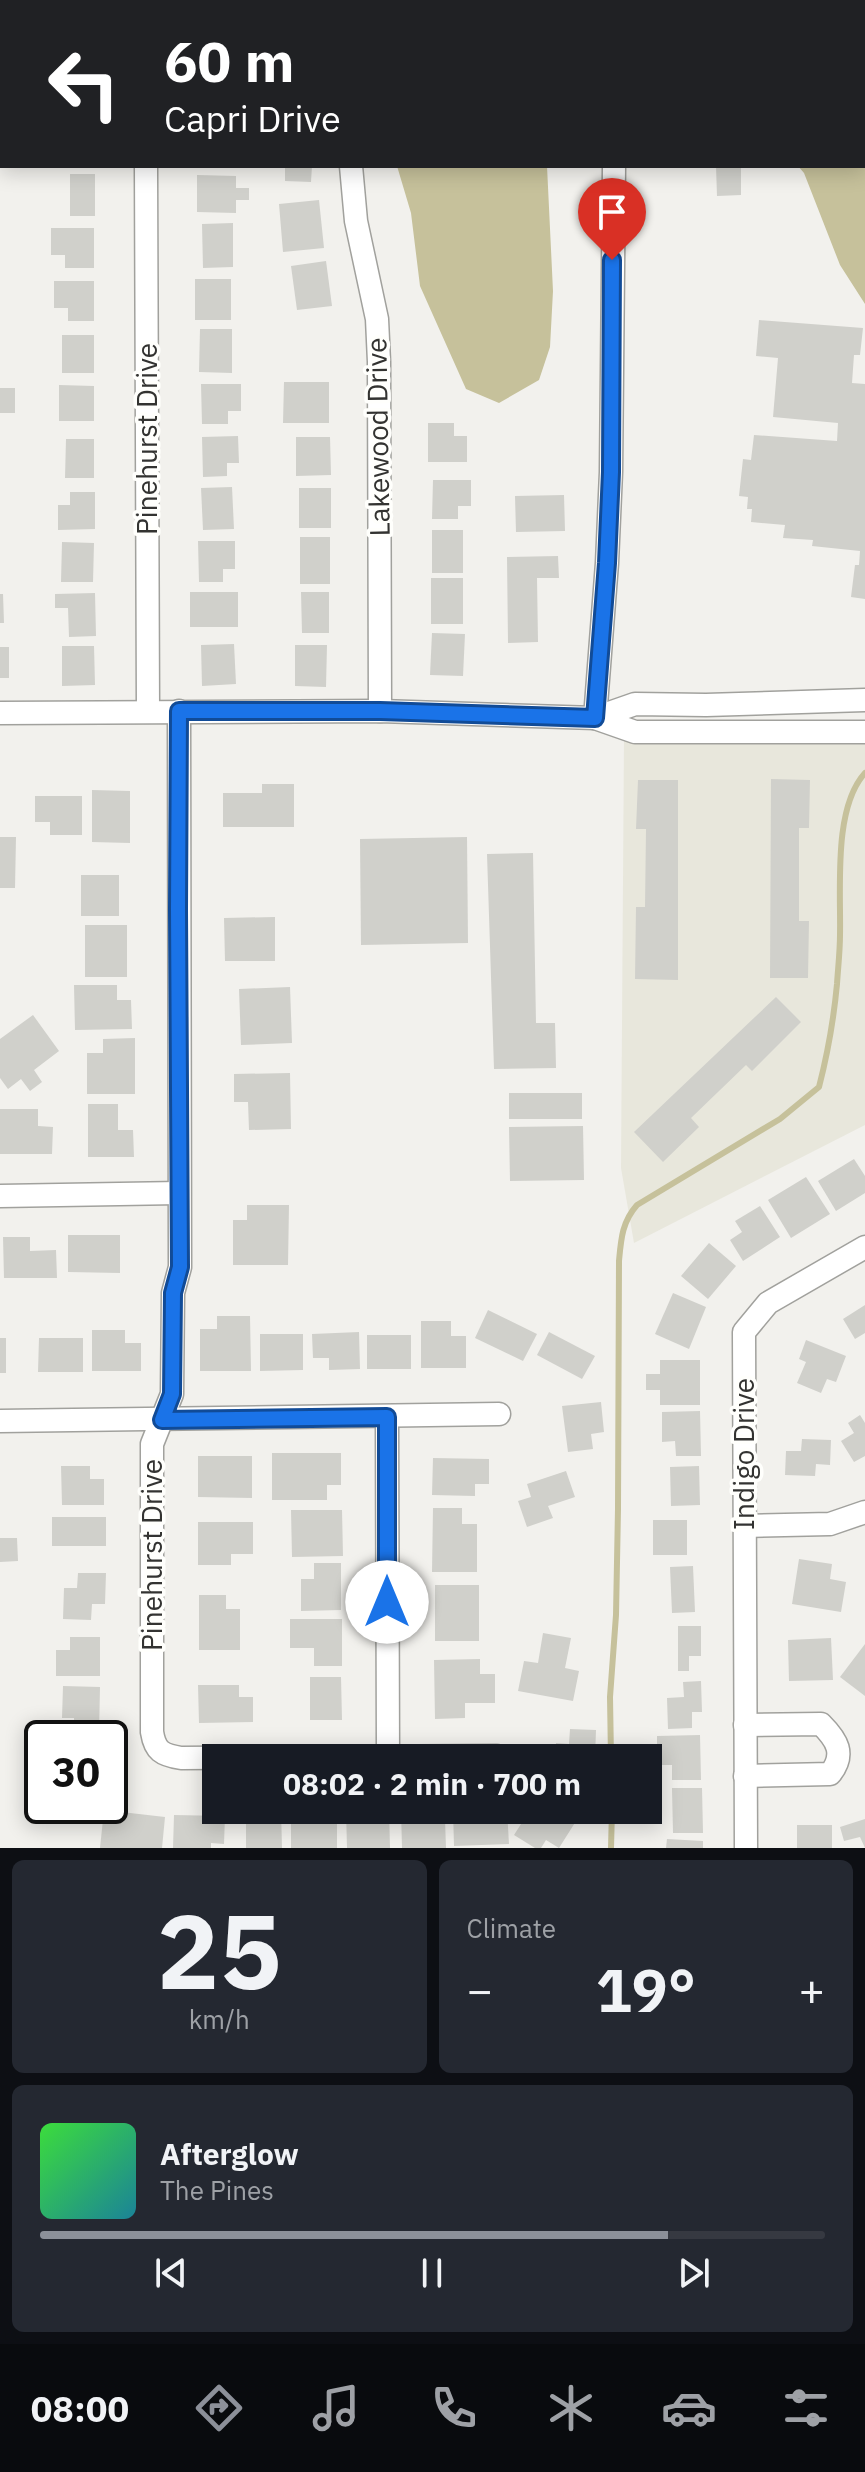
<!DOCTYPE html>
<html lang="en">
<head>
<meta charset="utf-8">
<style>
  body { margin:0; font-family:"IBM Plex Sans",sans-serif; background:#242831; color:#f1f3f6; height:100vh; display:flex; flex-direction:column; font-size:30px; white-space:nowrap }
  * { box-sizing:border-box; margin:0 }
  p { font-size:26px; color:#9ea1a6 }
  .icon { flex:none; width:44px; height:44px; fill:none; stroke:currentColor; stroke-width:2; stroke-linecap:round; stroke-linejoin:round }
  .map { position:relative; height:1848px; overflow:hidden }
  .panel { display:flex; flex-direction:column; gap:12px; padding:12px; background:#0d0f14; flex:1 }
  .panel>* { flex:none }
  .top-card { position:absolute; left:0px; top:0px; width:866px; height:168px; box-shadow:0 4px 20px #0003; background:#202124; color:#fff; overflow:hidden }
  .speed { position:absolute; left:24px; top:1720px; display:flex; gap:16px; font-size:40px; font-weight:700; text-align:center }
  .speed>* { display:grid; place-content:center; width:104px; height:104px; border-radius:50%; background:#171b24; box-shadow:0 4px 20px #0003; line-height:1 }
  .speed .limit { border:4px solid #111; border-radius:12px; background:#fff; color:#111 }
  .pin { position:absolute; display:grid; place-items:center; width:68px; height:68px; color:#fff; margin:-82px -34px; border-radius:50% 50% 50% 0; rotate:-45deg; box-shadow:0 0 8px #0007 }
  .pin .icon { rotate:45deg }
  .me { position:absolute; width:88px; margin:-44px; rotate:0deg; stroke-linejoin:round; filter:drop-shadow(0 0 6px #0008) }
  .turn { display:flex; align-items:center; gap:28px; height:168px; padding:0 32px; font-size:36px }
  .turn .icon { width:104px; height:104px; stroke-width:2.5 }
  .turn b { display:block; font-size:56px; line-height:68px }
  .big { font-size:60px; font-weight:700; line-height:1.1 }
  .panel .widget { flex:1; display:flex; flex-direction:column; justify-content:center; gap:12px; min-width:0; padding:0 28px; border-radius:12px; background:#242831 }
  .panel .dial { align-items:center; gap:0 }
  .dial b { font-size:104px; line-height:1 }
  .song { display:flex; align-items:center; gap:24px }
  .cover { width:96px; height:96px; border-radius:12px; background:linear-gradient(135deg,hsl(120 70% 55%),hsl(190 70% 35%)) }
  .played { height:8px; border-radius:4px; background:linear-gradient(90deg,#8c9099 80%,#363941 80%) }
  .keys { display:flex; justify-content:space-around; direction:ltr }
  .heat { display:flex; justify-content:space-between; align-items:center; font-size:44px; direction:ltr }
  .panel .tiles { flex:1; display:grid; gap:12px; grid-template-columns:1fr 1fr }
  .widget:last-child { grid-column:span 2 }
  .trip { position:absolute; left:202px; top:1744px; width:460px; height:80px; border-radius:0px; background:#171b24; box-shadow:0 4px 20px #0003; font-weight:700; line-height:80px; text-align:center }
  .menu { display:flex; height:128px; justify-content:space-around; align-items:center; background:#090b0e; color:#9ea1a6 }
  .menu .icon { width:56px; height:56px }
  .menu .on { color:#8c9099 }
  .menu b { font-size:36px; color:#f1f3f6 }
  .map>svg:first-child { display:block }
  .built { fill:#e8e7dc }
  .water { fill:#c6c19b }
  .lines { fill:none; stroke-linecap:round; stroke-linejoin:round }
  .stream { stroke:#c6c19b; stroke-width:6 }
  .building { fill:#d0d0cb }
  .minor-casing { stroke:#a1a19d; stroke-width:25 }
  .minor { stroke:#fff; stroke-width:22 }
  .route-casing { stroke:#114b97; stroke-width:20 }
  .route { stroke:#1a73e8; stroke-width:14 }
  .labels { text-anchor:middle; stroke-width:7; stroke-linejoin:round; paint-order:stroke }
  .street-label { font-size:28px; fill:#333331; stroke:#fffffc }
</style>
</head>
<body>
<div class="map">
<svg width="865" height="1848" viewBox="0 0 865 1848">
  <rect width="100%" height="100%" fill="#f2f1ed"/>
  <path class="built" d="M624,739L865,742V1125L634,1243L621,1168Z"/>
  <g class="water">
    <path d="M865,59V304L840,265L804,173L798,166H864Z"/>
    <path d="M397,166H547L553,291L550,347L539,380L499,403L466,389L420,286L411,213Z"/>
  </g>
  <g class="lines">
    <g class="stream">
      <path d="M611,1758L610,1697L616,1615L618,1509L619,1261C621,1239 622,1222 637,1205L780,1119L819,1087C827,1056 834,1016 837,984C838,968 840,951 840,935C841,889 833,808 865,773"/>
      <path d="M611,1848L612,1810"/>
    </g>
  </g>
  <g class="building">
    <path d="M285,166H312L311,182L285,181Z"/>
    <path d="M716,166H741V195L717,196Z"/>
    <rect x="70" y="174" width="25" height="42"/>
    <path d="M197,175L236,176V188H249V200H236V213L197,212Z"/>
    <path d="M319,200L324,248L283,252L279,204Z"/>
    <path d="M233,223V267L203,268L202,224Z"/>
    <path d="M51,228H94V268H65V255H51Z"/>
    <path d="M326,261L332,306L297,310L291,266Z"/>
    <rect x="195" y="279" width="36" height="41"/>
    <path d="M54,281H94V321H68V308H54Z"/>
    <path d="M759,320L863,328L860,355H854L852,383L865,384V599L851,597L855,565H859L860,551L812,546L813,540L783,538L785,525L751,522L752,509H747L748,497L739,496L743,459L751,460L754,435L837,441L838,423L773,417L778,358L756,356Z"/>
    <path d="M200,329H232V373L199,372Z"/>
    <rect x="62" y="335" width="32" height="38"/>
    <path d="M284,382H329V423H283Z"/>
    <path d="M201,384H241V411H228V424H202Z"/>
    <path d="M59,385L94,386V421H59Z"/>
    <rect x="0" y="388" width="15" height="25"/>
    <path d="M428,423H454V436H467V462H428Z"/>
    <path d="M238,436L239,463H227V476L203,477L202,437Z"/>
    <path d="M296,437H330L331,475L296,476Z"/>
    <path d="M66,439H94V478H65Z"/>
    <path d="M433,480H471V506H458V519H432Z"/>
    <path d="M232,487L234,529L203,530L201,488Z"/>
    <rect x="299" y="488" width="32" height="40"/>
    <path d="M70,492H95V529L58,530V505H70Z"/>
    <path d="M564,495L565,531L516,532L515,496Z"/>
    <rect x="432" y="530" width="31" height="43"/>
    <rect x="300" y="537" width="30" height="47"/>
    <path d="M198,541H235V569H223V582H199Z"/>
    <path d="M62,542L94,543L93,582H61Z"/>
    <path d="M558,556L559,578H537L538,642L508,643L507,557Z"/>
    <rect x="431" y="578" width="32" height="46"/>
    <rect x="190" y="592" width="48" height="35"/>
    <path d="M301,592H329V633H302Z"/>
    <path d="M95,593L96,636L69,637L68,608H55V594Z"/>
    <path d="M0,594H3L4,623H0Z"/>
    <path d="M432,633L465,634L463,676L430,675Z"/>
    <path d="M234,644L236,684L202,686L201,645Z"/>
    <path d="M295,645H327L326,687L295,686Z"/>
    <path d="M62,646H94L95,685L62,686Z"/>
    <rect x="0" y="647" width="9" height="31"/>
    <path d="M771,779L810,780L809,828H799V921H809L808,978H770Z"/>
    <path d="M638,780H678V980L635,979L636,907H645L646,829H636Z"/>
    <path d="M262,784H294V827H223V793H262Z"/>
    <path d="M92,790L130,791V843L92,842Z"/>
    <path d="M35,796H82V835H50V822H35Z"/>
    <path d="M0,837H16L15,888H0Z"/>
    <path d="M467,837L468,943L361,945L360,839Z"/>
    <path d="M533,853L536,1023H555L556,1068L494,1069L487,854Z"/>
    <rect x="81" y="875" width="38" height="41"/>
    <path d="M275,917V961H225L224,918Z"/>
    <rect x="85" y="925" width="42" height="52"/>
    <path d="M74,985H117V1000H131L132,1029L75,1030Z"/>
    <path d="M290,987L292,1043L241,1045L239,989Z"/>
    <path d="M776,997L801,1022L752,1071L746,1065L691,1118L699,1127L663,1162L634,1132Z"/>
    <path d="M33,1015L59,1051L34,1070L42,1082L30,1091L21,1079L8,1089L0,1078V1039Z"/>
    <path d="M135,1038V1094H87V1053H103V1039Z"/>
    <path d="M290,1073L291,1129L249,1130L248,1102H234V1074Z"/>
    <rect x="509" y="1093" width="73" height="26"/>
    <path d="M88,1104H118V1130H133L134,1157H88Z"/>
    <path d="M0,1109H38V1126L53,1127L52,1154H0Z"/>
    <path d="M583,1126L584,1180L510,1181L509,1127Z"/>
    <path d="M854,1159L865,1176V1193L836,1211L818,1181Z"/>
    <path d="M806,1177L830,1214L791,1238L768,1200Z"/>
    <path d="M247,1205H289L288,1265H233V1220H247Z"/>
    <path d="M760,1206L780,1237L743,1261L730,1240L742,1232L735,1221Z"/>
    <path d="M68,1235H120V1273L68,1272Z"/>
    <path d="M3,1237H30V1251L56,1250L57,1278H4Z"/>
    <path d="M709,1243L736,1266L708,1299L681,1276Z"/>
    <path d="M673,1293L706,1307L689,1349L655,1334Z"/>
    <path d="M865,1305V1333L855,1339L843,1319Z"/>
    <path d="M488,1310L537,1334L523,1361L475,1338Z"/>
    <path d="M217,1316H250L251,1371H200V1329H217Z"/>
    <path d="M421,1321H451V1336H466V1368H421Z"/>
    <path d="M92,1330H125V1343H141V1371H92Z"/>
    <path d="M359,1332L360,1369L329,1370V1358H313L312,1334Z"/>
    <path d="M549,1332L595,1356L582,1379L537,1355Z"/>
    <path d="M260,1334H303V1370L260,1371Z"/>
    <rect x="367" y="1335" width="44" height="34"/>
    <rect x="0" y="1338" width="6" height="35"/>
    <path d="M39,1338H83V1372H38Z"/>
    <path d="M806,1340L846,1356L836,1382L827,1379L821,1393L797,1383L806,1362L799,1359Z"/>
    <path d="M660,1360H700V1405H660V1390H646V1374H660Z"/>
    <path d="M601,1402L604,1432L591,1434L593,1449L568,1452L562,1406Z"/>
    <path d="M700,1411L701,1456H676L675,1441L662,1442V1412Z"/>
    <path d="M860,1415L865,1423V1456L854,1462L841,1441L854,1433L848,1423Z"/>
    <path d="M802,1439L831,1440L830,1465L816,1464L815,1476L785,1475L786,1451H801Z"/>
    <path d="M272,1453H341V1485H327V1500H272Z"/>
    <path d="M198,1456H252V1498L198,1497Z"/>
    <path d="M433,1458L489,1459V1484H475V1496L432,1495Z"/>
    <path d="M61,1466H90V1479H104V1505H62Z"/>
    <path d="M699,1466L700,1505L671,1506L670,1467Z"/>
    <path d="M566,1471L575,1497L548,1506L553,1518L527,1527L518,1501L531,1497L527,1484Z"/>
    <path d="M433,1508H462V1524H477V1572H432Z"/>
    <path d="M291,1510H342L343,1556L292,1557Z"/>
    <rect x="52" y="1517" width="54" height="29"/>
    <rect x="653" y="1520" width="34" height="35"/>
    <path d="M198,1522H253V1554H231V1565H198Z"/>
    <path d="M0,1538H17L18,1561L0,1562Z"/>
    <path d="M799,1559L832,1564L830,1579L846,1582L841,1612L792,1604Z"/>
    <path d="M314,1563H341V1610L301,1611V1579H314Z"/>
    <path d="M693,1566L695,1612L672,1613L670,1567Z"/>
    <path d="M78,1573H106L105,1604H92L91,1620L63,1619L64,1588H77Z"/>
    <rect x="435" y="1585" width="44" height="56"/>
    <path d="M199,1595H226V1609H240V1650H199Z"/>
    <path d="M290,1619H342V1666H314V1648H290Z"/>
    <path d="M678,1626H701V1656H689V1671H678Z"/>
    <path d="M543,1633L571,1638L565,1668L579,1671L573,1701L518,1691L524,1661L538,1663Z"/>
    <path d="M70,1637H100V1676H56V1650H70Z"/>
    <path d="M831,1638L833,1680L789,1681L788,1640Z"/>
    <path d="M865,1644V1696L840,1677Z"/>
    <path d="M480,1659V1674H495V1703H465V1718L435,1719L434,1660Z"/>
    <path d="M310,1677H341L342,1720H310Z"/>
    <path d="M701,1681L702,1712H692V1728L668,1729L667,1698L684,1697L683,1682Z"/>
    <path d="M198,1685H239V1697H253V1722L199,1723Z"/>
    <path d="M63,1686L100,1687L99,1734L74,1733V1718H62Z"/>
    <path d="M570,1729L596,1730L595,1758H556V1743L569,1744Z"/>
    <path d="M700,1735L701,1780H672V1765H657V1736Z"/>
    <path d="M672,1788H702L703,1833H673Z"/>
    <path d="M51,1806H94L85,1816L75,1807L65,1818Z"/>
    <path d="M104,1810L165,1817L162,1848H100Z"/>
    <path d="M246,1810H281L282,1848H246Z"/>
    <rect x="291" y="1810" width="46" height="38"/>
    <path d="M346,1810H389L390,1848H347Z"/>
    <path d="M401,1810H430V1820L445,1819L446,1848H402Z"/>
    <path d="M453,1810H507L509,1844L454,1846Z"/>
    <path d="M530,1810H583L559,1848L546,1840L541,1848H535L514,1835Z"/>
    <path d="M174,1815L225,1816L224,1844L211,1843V1848H173Z"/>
    <path d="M865,1819V1848L860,1837L844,1841L840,1827Z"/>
    <rect x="797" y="1825" width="35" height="23"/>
    <path d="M667,1839L703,1841V1848H666Z"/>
  </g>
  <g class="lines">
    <g class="minor-casing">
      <g id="minor">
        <path d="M146,0V2"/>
        <path d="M615,0V2"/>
        <path d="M377,2L378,0"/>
        <path d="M146,166L148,711"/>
        <path d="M351,166L356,221L377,319L379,362L380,711"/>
        <path d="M179,711L180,1267L173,1293L172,1394L152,1444V1732C155,1751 162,1755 181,1758L497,1756"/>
        <path d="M0,713L380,711L595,718L635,732H865"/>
        <path d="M595,718L607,563L611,472L614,166"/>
        <path d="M595,718L635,704L706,705L865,700"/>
        <path d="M0,1196L179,1193"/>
        <path d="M387,1417L388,1757"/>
        <path d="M0,1421L499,1414"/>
        <path d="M744,1526L830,1524L865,1512"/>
        <path d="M745,1725L821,1724C837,1740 846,1754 830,1774L745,1776"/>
        <path d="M746,1848L744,1332L768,1303L865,1247"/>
      </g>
    </g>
    <use href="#minor" class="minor"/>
  </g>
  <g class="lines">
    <g class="route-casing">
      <path id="route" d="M387,1602V1417L162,1420L172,1394L173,1293L180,1267L178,910L179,711H380L595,718L607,563L611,472L612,260"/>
    </g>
    <use href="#route" class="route"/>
  </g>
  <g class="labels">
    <g class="street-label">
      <text transform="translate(378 437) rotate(-91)" y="10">Lakewood Drive</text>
      <text transform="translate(147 439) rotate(-90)" y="10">Pinehurst Drive</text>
      <text transform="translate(744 1454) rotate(-90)" y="10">Indigo Drive</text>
      <text transform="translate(152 1555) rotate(-90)" y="10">Pinehurst Drive</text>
    </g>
  </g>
</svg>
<div class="speed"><div class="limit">30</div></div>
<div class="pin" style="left:612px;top:260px;background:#d93025"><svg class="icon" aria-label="arrive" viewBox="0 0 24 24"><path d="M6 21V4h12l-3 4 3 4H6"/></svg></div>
<svg class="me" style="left:387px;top:1602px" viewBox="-20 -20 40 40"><circle r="19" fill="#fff"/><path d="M0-13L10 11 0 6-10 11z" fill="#1a73e8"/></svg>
<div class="trip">08:02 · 2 min · 700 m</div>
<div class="top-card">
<div class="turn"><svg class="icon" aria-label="left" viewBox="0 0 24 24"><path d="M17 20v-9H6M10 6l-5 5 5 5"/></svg><div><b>60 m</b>Capri Drive</div></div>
</div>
</div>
<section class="panel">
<div class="tiles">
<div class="widget dial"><b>25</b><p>km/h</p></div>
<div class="widget"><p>Climate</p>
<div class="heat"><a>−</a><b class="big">19°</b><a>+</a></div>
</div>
<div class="widget">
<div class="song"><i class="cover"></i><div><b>Afterglow</b><p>The Pines</p></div></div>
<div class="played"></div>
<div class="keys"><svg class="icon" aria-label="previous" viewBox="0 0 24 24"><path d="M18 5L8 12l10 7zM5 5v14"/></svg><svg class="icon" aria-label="pause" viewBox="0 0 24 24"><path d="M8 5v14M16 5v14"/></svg><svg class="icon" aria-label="next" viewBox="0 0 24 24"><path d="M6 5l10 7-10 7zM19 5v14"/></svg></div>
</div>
</div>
</section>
<nav class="menu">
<b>08:00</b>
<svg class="icon on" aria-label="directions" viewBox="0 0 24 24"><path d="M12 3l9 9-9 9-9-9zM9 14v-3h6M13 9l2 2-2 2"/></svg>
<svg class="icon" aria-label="music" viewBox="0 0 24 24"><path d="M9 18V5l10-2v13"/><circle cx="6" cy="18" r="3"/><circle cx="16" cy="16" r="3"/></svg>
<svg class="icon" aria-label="phone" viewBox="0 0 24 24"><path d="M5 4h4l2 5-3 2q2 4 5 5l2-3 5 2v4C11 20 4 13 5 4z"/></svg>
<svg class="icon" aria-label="climate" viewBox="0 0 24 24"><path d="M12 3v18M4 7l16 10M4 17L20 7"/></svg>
<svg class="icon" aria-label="car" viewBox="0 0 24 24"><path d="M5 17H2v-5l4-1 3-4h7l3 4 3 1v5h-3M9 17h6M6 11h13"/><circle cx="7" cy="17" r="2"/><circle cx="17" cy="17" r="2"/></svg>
<svg class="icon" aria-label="filters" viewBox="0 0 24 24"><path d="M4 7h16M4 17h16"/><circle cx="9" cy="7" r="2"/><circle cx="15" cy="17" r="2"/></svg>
</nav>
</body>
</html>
